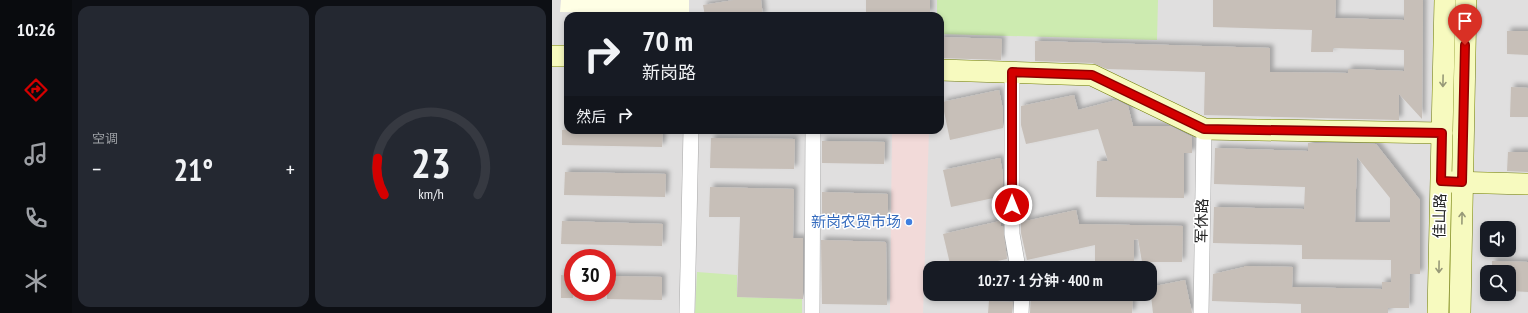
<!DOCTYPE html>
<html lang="zh">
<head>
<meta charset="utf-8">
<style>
  body { margin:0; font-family:"PT Sans Narrow","Noto Sans SC",sans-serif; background:#242831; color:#f1f3f6; height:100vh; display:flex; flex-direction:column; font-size:15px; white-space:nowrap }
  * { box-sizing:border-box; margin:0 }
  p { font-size:13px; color:#9ea1a6 }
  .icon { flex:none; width:22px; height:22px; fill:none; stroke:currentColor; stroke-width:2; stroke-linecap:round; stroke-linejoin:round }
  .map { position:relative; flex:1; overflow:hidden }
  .side { display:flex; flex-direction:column; gap:6px; padding:6px; background:#0d0f14; width:480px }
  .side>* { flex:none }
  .hud { position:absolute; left:12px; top:12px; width:380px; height:122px; border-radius:12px; box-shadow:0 2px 6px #0003; background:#171b24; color:#f1f3f6; overflow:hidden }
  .controls { position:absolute; left:928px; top:221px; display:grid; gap:8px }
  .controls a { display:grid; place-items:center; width:36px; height:36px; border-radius:8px; background:#171b24; box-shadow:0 2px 6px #0003; font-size:20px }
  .speed { position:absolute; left:12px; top:249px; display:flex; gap:8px; font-size:20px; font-weight:700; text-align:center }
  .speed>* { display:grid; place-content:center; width:52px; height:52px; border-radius:50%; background:#171b24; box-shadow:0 2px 6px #0003; line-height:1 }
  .speed .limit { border:6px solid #d22; background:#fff; color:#111 }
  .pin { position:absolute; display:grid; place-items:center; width:34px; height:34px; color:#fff; margin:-41px -17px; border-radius:50% 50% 50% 0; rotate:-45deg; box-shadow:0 0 4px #0007 }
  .pin .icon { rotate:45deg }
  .me { position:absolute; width:44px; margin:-22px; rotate:0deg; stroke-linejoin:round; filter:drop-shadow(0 0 3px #0008) }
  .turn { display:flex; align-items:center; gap:14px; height:84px; padding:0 12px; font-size:18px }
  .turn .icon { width:52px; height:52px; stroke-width:2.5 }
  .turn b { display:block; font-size:28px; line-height:34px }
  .then { display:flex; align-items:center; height:38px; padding:0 12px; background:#0003; gap:8px; font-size:15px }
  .big { font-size:30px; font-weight:600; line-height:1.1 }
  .side .tile { flex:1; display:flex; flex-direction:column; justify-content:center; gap:6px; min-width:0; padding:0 14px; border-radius:12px; background:#242831 }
  .side .dial { align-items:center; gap:0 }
  .dial svg { height:104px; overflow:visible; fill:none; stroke:#363941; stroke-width:7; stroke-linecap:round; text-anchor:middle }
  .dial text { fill:#f1f3f6; stroke:none }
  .heat { display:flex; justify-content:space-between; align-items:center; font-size:22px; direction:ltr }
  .side .tiles { flex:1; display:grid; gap:6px; grid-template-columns:repeat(2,1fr) }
  .trip { position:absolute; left:371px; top:261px; width:234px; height:40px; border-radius:12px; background:#171b24; box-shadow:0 2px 6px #0003; font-weight:600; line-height:40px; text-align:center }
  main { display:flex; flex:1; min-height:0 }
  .tabs { display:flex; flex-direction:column; width:72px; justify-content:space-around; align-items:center; background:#090b0e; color:#9ea1a6 }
  .tabs .icon { width:28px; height:28px }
  .tabs .active { color:#d40000 }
  .tabs b { font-size:18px; color:#f1f3f6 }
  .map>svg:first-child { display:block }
  .residential { fill:#e0dfdf; fill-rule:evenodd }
  .commercial { fill:#f2dad9 }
  .education { fill:#ffffe5 }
  .grass { fill:#cdebb0 }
  .building { fill:#c7bfb8; fill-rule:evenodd; filter:url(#shadow) }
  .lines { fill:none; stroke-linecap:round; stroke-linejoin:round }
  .street-casing { stroke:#a9a9a9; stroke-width:16 }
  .secondary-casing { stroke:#707d05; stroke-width:22 }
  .street { stroke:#fff; stroke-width:15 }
  .secondary { stroke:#f7fabf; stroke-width:21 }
  .oneway { stroke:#979978 }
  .route-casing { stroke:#8a0000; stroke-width:10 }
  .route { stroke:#d40000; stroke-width:7 }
  .shop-dot { fill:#3f7fe0; stroke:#fff; stroke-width:1.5 }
  .labels { text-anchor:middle; stroke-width:3; stroke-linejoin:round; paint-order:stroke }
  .street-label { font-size:15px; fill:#222; stroke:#fff }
  .shop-label { font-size:15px; fill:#366cbe; stroke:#fff; text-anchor:end }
</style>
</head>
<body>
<main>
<nav class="tabs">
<b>10:26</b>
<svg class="icon active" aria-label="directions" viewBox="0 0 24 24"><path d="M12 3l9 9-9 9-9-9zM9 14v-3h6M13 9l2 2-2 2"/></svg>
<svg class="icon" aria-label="music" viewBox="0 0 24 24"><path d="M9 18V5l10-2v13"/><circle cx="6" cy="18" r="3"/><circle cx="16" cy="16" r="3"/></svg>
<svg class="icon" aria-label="phone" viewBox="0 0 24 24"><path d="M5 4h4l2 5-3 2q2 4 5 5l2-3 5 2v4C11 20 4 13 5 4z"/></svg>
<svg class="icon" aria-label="climate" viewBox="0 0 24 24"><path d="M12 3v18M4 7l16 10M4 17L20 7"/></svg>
</nav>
<section class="side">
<div class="tiles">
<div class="tile"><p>空调</p>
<div class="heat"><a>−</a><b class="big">21°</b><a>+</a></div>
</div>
<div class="tile dial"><svg viewBox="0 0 100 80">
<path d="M14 69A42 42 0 1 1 86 69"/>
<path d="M14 69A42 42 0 0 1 9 41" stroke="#d40000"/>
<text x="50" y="56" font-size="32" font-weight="700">23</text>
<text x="50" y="72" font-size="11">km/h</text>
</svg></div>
</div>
</section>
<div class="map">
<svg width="976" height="313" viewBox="0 0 976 313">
  <defs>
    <filter id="shadow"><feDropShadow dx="3.5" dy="-3.5" stdDeviation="2" flood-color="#0004"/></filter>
  </defs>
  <rect width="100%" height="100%" fill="#f2efe9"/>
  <g class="residential">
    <path d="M0,0H892L886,313H0ZM16,16H388V130H16ZM21,258H55V292H21ZM378,268H598V294H378Z"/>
    <path d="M914,0H976V313H907ZM935,228H957V250H935ZM935,272H957V294H935Z"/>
  </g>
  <path class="commercial" d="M340,130H377L371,313H338Z"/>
  <path class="education" d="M9,0H137V14L8,12Z"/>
  <g class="grass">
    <path d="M385,0H606L605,40L388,34V16H385Z"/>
    <path d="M145,272L185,275V297L250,299V313H143Z"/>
  </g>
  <g class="building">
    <path d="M182,0H209L211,16H153L151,5Z"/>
    <path d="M314,0H378V14L314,12Z"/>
    <path d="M661,0H784L783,18L852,20V0H871L870,119L847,94V120L652,115L653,72L555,69L540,63L483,61V41L718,48V72L796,73V69L852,71V50L781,48V52H759L760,30L661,27Z"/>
    <path d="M955,31H976V55L955,54Z"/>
    <path d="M388,37L450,39L449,60L388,58Z"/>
    <path d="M959,87L976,88V117H958Z"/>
    <path d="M447,90L451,110V128L398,140L390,102Z"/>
    <path d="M522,95L526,110L564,100L576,106L581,126H618L640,137V153H632V198L544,197L545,161H556L546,129L474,144L469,125V106Z"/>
    <path d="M10,130H111L110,147L10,145Z"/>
    <path d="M159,138L243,139L242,169L158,168Z"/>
    <path d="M270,141L333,142L332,164L270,163Z"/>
    <path d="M756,143L824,144L868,200V274H858L857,308H836V313H749V304L660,301L661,274L692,267V266L741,267L740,287L830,289V282H839V260L750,259V245L661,243L662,207L752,209L753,187L662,184L663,148L756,151ZM805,157L838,198V222H803Z"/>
    <path d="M956,152H976V172L955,171Z"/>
    <path d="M448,158L451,174V196L399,207L391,170Z"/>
    <path d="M13,172L114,174L113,197L12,195Z"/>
    <path d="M158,187L242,189L241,238H251V299L185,297L188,217H157Z"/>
    <path d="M270,192L336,194V216L270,215Z"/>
    <path d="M524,210L527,224L631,226L630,262H590L586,239L582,240V262L543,261V245L475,260L469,233V222Z"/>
    <path d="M10,221L111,224L110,246L9,244Z"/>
    <path d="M448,221L449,226H451L455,259L412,268H399L391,234Z"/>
    <path d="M269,240L334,242L335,305L270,304Z"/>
    <path d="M940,261L976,262V292L959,291L957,272H940Z"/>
    <path d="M9,275L21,276V298H9Z"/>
    <path d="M55,276L110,277V300L55,299Z"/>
    <path d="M633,280L640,313H601L598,287Z"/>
    <path d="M479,294H581L580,313H478Z"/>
    <path d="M437,301L461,302L460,313H436Z"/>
  </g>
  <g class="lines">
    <g class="street-casing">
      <g id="street">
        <path d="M460,72V234L466,268"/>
        <path d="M135,313L139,130"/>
        <path d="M260,313L261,130"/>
        <path d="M469,313L470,294"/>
        <path d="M649,313L652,129"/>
      </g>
    </g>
    <g class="secondary-casing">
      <g id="secondary">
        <path d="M0,56H16"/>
        <path d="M388,70L540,75L652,129L890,133"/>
        <path d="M898,182L976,184"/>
        <path d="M886,313L893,0"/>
        <path d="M908,313L914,0"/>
      </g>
    </g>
    <use href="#street" class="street"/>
    <use href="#secondary" class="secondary"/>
  </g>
  <defs><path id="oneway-shaft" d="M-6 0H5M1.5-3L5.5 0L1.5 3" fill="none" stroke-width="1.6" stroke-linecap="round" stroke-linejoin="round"/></defs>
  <g class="oneway">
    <use href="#oneway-shaft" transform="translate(891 81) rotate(91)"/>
    <use href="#oneway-shaft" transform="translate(910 218) rotate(-89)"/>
    <use href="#oneway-shaft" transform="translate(887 267) rotate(91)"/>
  </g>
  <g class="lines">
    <g class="route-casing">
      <path id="route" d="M460,205V72L540,75L652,129L890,133L889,181L910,182L913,45"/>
    </g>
    <use href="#route" class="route"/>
  </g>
  <circle class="shop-dot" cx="357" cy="222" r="4"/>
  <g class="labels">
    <g class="street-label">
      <text transform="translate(888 216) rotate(-89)" y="5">佳山路</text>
      <text transform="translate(650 221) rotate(-89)" y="5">军休路</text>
    </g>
    <g class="shop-label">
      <text x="349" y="227">新岗农贸市场</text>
    </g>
  </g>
</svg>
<div class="controls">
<a><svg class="icon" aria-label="sound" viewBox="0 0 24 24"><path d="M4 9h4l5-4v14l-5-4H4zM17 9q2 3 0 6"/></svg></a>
<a><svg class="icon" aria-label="search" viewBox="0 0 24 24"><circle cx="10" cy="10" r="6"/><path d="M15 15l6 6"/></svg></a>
</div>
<div class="speed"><div class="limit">30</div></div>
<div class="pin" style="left:913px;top:45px;background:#d93025"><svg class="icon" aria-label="arrive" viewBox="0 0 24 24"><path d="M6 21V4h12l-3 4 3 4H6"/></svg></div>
<svg class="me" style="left:460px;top:205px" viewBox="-20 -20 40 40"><circle r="17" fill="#d40000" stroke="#fff" stroke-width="3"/><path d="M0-11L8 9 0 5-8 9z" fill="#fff"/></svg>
<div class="trip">10:27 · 1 分钟 · 400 m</div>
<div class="hud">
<div class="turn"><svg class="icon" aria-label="right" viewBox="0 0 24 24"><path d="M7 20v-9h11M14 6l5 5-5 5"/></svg><div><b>70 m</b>新岗路</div></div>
<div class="then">然后<svg class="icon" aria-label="right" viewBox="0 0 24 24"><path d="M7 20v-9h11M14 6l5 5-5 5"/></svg></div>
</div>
</div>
</main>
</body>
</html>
